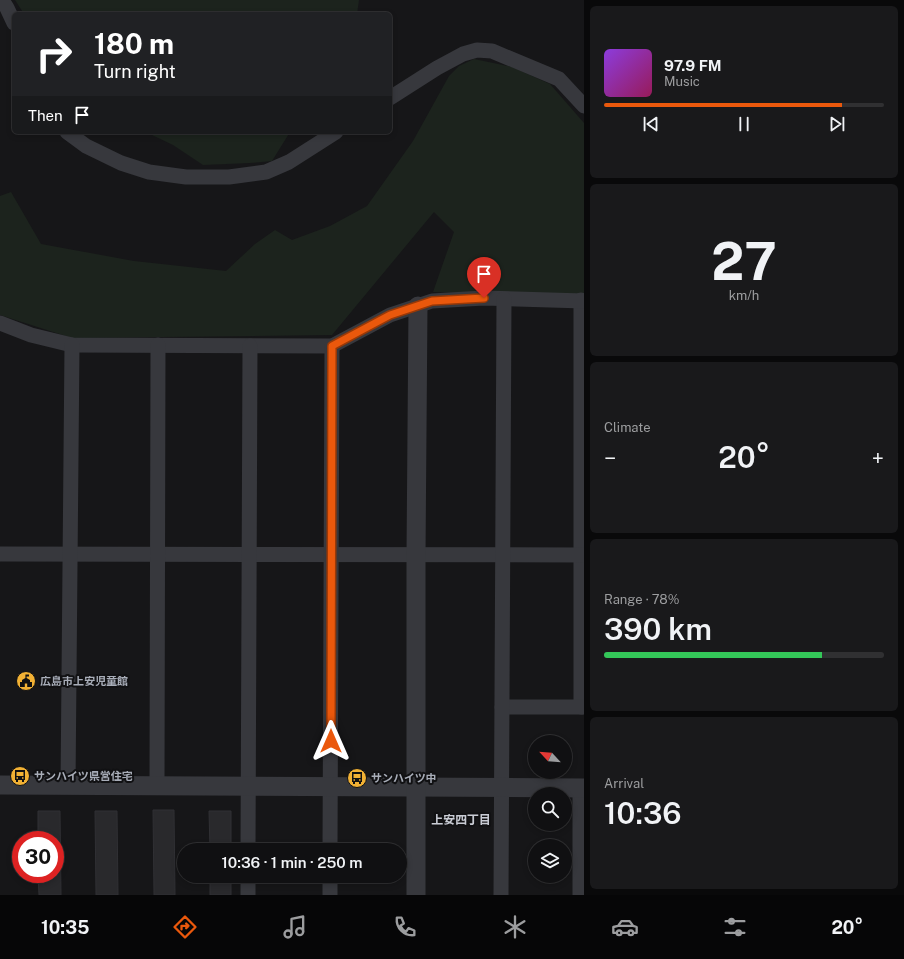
<!DOCTYPE html>
<html lang="en">
<head>
<meta charset="utf-8">
<style>
  body { margin:0; font-family:"Public Sans","Noto Sans JP",sans-serif; background:#19191b; color:#f1f3f6; height:100vh; display:flex; flex-direction:column; font-size:15px; white-space:nowrap }
  * { box-sizing:border-box; margin:0 }
  p { font-size:13px; color:#9c9d9f }
  .icon { flex:none; width:22px; height:22px; fill:none; stroke:currentColor; stroke-width:2; stroke-linecap:round; stroke-linejoin:round }
  .map { position:relative; flex:1; overflow:hidden }
  .side { display:flex; flex-direction:column; gap:6px; padding:6px; background:#09090a; width:320px }
  .side>* { flex:none }
  .banner { position:absolute; left:12px; top:12px; width:380px; height:122px; border-radius:6px; box-shadow:0 2px 6px #0003,0 0 0 1px #303032; background:#202124; color:#fff; overflow:hidden }
  .needle { width:26px; rotate:296deg }
  .fabs { position:absolute; left:528px; top:735px; display:grid; gap:8px }
  .fabs a { display:grid; place-items:center; width:44px; height:44px; border-radius:50%; background:#101012; box-shadow:0 2px 6px #0003,0 0 0 1px #303032; font-size:20px }
  .speed { position:absolute; left:12px; top:831px; display:flex; gap:8px; font-size:20px; font-weight:700; text-align:center }
  .speed>* { display:grid; place-content:center; width:52px; height:52px; border-radius:50%; background:#101012; box-shadow:0 2px 6px #0003,0 0 0 1px #303032; line-height:1 }
  .speed .limit { border:6px solid #d22; background:#fff; color:#111 }
  .pin { position:absolute; display:grid; place-items:center; width:34px; height:34px; color:#fff; margin:-41px -17px; border-radius:50% 50% 50% 0; rotate:-45deg; box-shadow:0 0 4px #0007 }
  .pin .icon { rotate:45deg }
  .me { position:absolute; width:44px; margin:-22px; rotate:0deg; stroke-linejoin:round; filter:drop-shadow(0 0 3px #0008) }
  .turn { display:flex; align-items:center; gap:14px; height:84px; padding:0 16px; font-size:18px }
  .turn .icon { width:52px; height:52px; stroke-width:2.5 }
  .turn b { display:block; font-size:28px; line-height:34px }
  .then { display:flex; align-items:center; height:38px; padding:0 16px; background:#0003; gap:8px; font-size:15px }
  .big { font-size:30px; font-weight:600; line-height:1.1 }
  .side .card { flex:1; display:flex; flex-direction:column; justify-content:center; gap:6px; min-width:0; padding:0 14px; border-radius:6px; background:#19191b }
  .side .dial { align-items:center; gap:0 }
  .dial b { font-size:52px; line-height:1 }
  .song { display:flex; align-items:center; gap:12px }
  .cover { width:48px; height:48px; border-radius:6px; background:linear-gradient(135deg,hsl(270 70% 55%),hsl(330 70% 35%)) }
  .played { height:4px; border-radius:2px; background:linear-gradient(90deg,#ea580c 85%,#303032 85%) }
  .keys { display:flex; justify-content:space-around; direction:ltr }
  .heat { display:flex; justify-content:space-between; align-items:center; font-size:22px; direction:ltr }
  .charge { height:6px; border-radius:3px; background:linear-gradient(90deg,#34c759 78%,#303032 0) }
  .trip { position:absolute; left:177px; top:843px; width:230px; height:40px; border-radius:20px; background:#101012; box-shadow:0 2px 6px #0003,0 0 0 1px #303032; font-weight:600; line-height:40px; text-align:center }
  .tabs { display:flex; height:64px; justify-content:space-around; align-items:center; background:#060607; color:#9c9d9f }
  .tabs .icon { width:28px; height:28px }
  .tabs .on { color:#ea580c }
  .tabs b { font-size:18px; color:#f1f3f6 }
  main { display:flex; flex:1; min-height:0 }
  .map>svg:first-child { display:block }
  .green { fill:#1c231d }
  .building { fill:#29292c; stroke:#303034 }
  .lines { fill:none; stroke-linecap:round; stroke-linejoin:round }
  .minor { stroke:#37383d; stroke-width:15 }
  .tertiary { stroke:#37383d; stroke-width:19 }
  .route-casing { stroke:#983908; stroke-width:10 }
  .route { stroke:#ea580c; stroke-width:7 }
  .labels { text-anchor:middle; stroke-width:4; stroke-linejoin:round; paint-order:stroke }
  .poi-label { font-size:11px; font-weight:bold; fill:#a8adb8; stroke:#111113; text-anchor:start }
  .neighbourhood-label { font-size:12px; font-weight:bold; fill:#c9ccd4; stroke:#111113 }
</style>
</head>
<body>
<main>
<div class="map">
<svg width="584" height="895" viewBox="0 0 584 895">
  <rect width="100%" height="100%" fill="#161618"/>
  <g class="green">
    <path d="M15,0H359L357,14H24Z"/>
    <path d="M474,59L512,67L550,84L584,123V298L433,292L454,232L434,212L332,335L72,338L0,315V196L11,192L41,244L134,261L226,271L255,244L275,230L292,240L330,226L367,206L413,141L449,76L459,66Z"/>
    <path d="M149,132H290L272,161L250,163L203,165L173,145L152,135Z"/>
  </g>
  <g class="building">
    <path d="M153,810H174L175,895H154Z"/>
    <path d="M38,811H60L61,895H39L38,874H55V840H38Z"/>
    <path d="M95,811H117L118,895H96Z"/>
    <path d="M209,811H231V850H210Z"/>
    <rect x="210" y="876" width="21" height="19"/>
  </g>
  <g class="lines">
    <g class="minor">
      <path d="M2,0L7,8L14,23"/>
      <path d="M390,98L437,68L463,54L477,50L492,51L559,79L584,106"/>
      <path d="M67,132L86,146L121,163L149,172L186,177H229L266,172L289,162L336,132"/>
      <path d="M581,300V707"/>
      <path d="M0,323L31,335L72,345L332,346L390,315L432,301L484,298L584,301"/>
      <path d="M0,554L584,555"/>
      <path d="M502,707H584"/>
      <path d="M68,786L72,345"/>
      <path d="M157,786L158,345"/>
      <path d="M248,850L250,346"/>
      <path d="M330,850L332,346"/>
      <path d="M248,895V876"/>
      <path d="M330,895V876"/>
      <path d="M501,895L504,299"/>
      <path d="M580,895V788"/>
    </g>
    <g class="tertiary">
      <path d="M0,785L584,788"/>
      <path d="M416,895V555L418,306"/>
    </g>
  </g>
  <g class="lines">
    <g class="route-casing">
      <path id="route" d="M331,741L332,346L390,315L432,301L484,298"/>
    </g>
    <use href="#route" class="route"/>
  </g>
  <defs>
    <g id="civic-disc" transform="scale(1)"><circle r="9.5" fill="#f2b134" stroke="#111113"/><path d="M-.6-6.5H3V-4.5H.6V-3L4-1V1h2V6H-6V1h2V-1L-.6-3ZM-1.2 2.5V6h2.4V2.5Z" fill="#111"/></g>
    <g id="bus-disc" transform="scale(1)"><circle r="9.5" fill="#f2b134" stroke="#111113"/><path d="M-5-6H5V4H4V6H2V4H-2V6H-4V4H-5ZM-3.5-4V0h7V-4ZM-3.5 1.2v1.5H-2V1.2ZM2 1.2v1.5H3.5V1.2Z" fill="#111"/></g>
  </defs>
  <g fill-rule="evenodd">
    <use href="#civic-disc" x="26" y="681"/>
    <use href="#bus-disc" x="20" y="776"/>
    <use href="#bus-disc" x="357" y="778"/>
  </g>
  <g class="labels">
    <g class="poi-label">
      <text x="40" y="685">広島市上安児童館</text>
      <text x="34" y="780">サンハイツ県営住宅</text>
      <text x="371" y="782">サンハイツ中</text>
    </g>
    <g class="neighbourhood-label">
      <text x="461" y="824">上安四丁目</text>
    </g>
  </g>
</svg>
<div class="fabs">
<a><svg class="needle" viewBox="-14 -14 28 28"><path d="M0-13l5 13h-10z" fill="#e53935"/><path d="M0 13l5-13h-10z" fill="#9c9d9f"/></svg></a>
<a><svg class="icon" aria-label="search" viewBox="0 0 24 24"><circle cx="10" cy="10" r="6"/><path d="M15 15l6 6"/></svg></a>
<a><svg class="icon" aria-label="layers" viewBox="0 0 24 24"><path d="M12 4l9 5-9 5-9-5zM3 14l9 5 9-5"/></svg></a>
</div>
<div class="speed"><div class="limit">30</div></div>
<div class="pin" style="left:484px;top:298px;background:#d93025"><svg class="icon" aria-label="arrive" viewBox="0 0 24 24"><path d="M6 21V4h12l-3 4 3 4H6"/></svg></div>
<svg class="me" style="left:331px;top:741px" viewBox="-20 -20 40 40"><path d="M0-17L14 15 0 8-14 15z" fill="#ea580c" stroke="#fff" stroke-width="4"/></svg>
<div class="trip">10:36 · 1 min · 250 m</div>
<div class="banner">
<div class="turn"><svg class="icon" aria-label="right" viewBox="0 0 24 24"><path d="M7 20v-9h11M14 6l5 5-5 5"/></svg><div><b>180 m</b>Turn right</div></div>
<div class="then">Then<svg class="icon" aria-label="arrive" viewBox="0 0 24 24"><path d="M6 21V4h12l-3 4 3 4H6"/></svg></div>
</div>
</div>
<section class="side">
<div class="card">
<div class="song"><i class="cover"></i><div><b>97.9 FM</b><p>Music</p></div></div>
<div class="played"></div>
<div class="keys"><svg class="icon" aria-label="previous" viewBox="0 0 24 24"><path d="M18 5L8 12l10 7zM5 5v14"/></svg><svg class="icon" aria-label="pause" viewBox="0 0 24 24"><path d="M8 5v14M16 5v14"/></svg><svg class="icon" aria-label="next" viewBox="0 0 24 24"><path d="M6 5l10 7-10 7zM19 5v14"/></svg></div>
</div>
<div class="card dial"><b>27</b><p>km/h</p></div>
<div class="card"><p>Climate</p>
<div class="heat"><a>−</a><b class="big">20°</b><a>+</a></div>
</div>
<div class="card"><p>Range · 78%</p><b class="big">390 km</b><div class="charge"></div></div>
<div class="card"><p>Arrival</p><b class="big">10:36</b></div>
</section>
</main>
<nav class="tabs">
<b>10:35</b>
<svg class="icon on" aria-label="directions" viewBox="0 0 24 24"><path d="M12 3l9 9-9 9-9-9zM9 14v-3h6M13 9l2 2-2 2"/></svg>
<svg class="icon" aria-label="music" viewBox="0 0 24 24"><path d="M9 18V5l10-2v13"/><circle cx="6" cy="18" r="3"/><circle cx="16" cy="16" r="3"/></svg>
<svg class="icon" aria-label="phone" viewBox="0 0 24 24"><path d="M5 4h4l2 5-3 2q2 4 5 5l2-3 5 2v4C11 20 4 13 5 4z"/></svg>
<svg class="icon" aria-label="climate" viewBox="0 0 24 24"><path d="M12 3v18M4 7l16 10M4 17L20 7"/></svg>
<svg class="icon" aria-label="car" viewBox="0 0 24 24"><path d="M5 17H2v-5l4-1 3-4h7l3 4 3 1v5h-3M9 17h6M6 11h13"/><circle cx="7" cy="17" r="2"/><circle cx="17" cy="17" r="2"/></svg>
<svg class="icon" aria-label="filters" viewBox="0 0 24 24"><path d="M4 7h16M4 17h16"/><circle cx="9" cy="7" r="2"/><circle cx="15" cy="17" r="2"/></svg>
<b>20°</b>
</nav>
</body>
</html>
